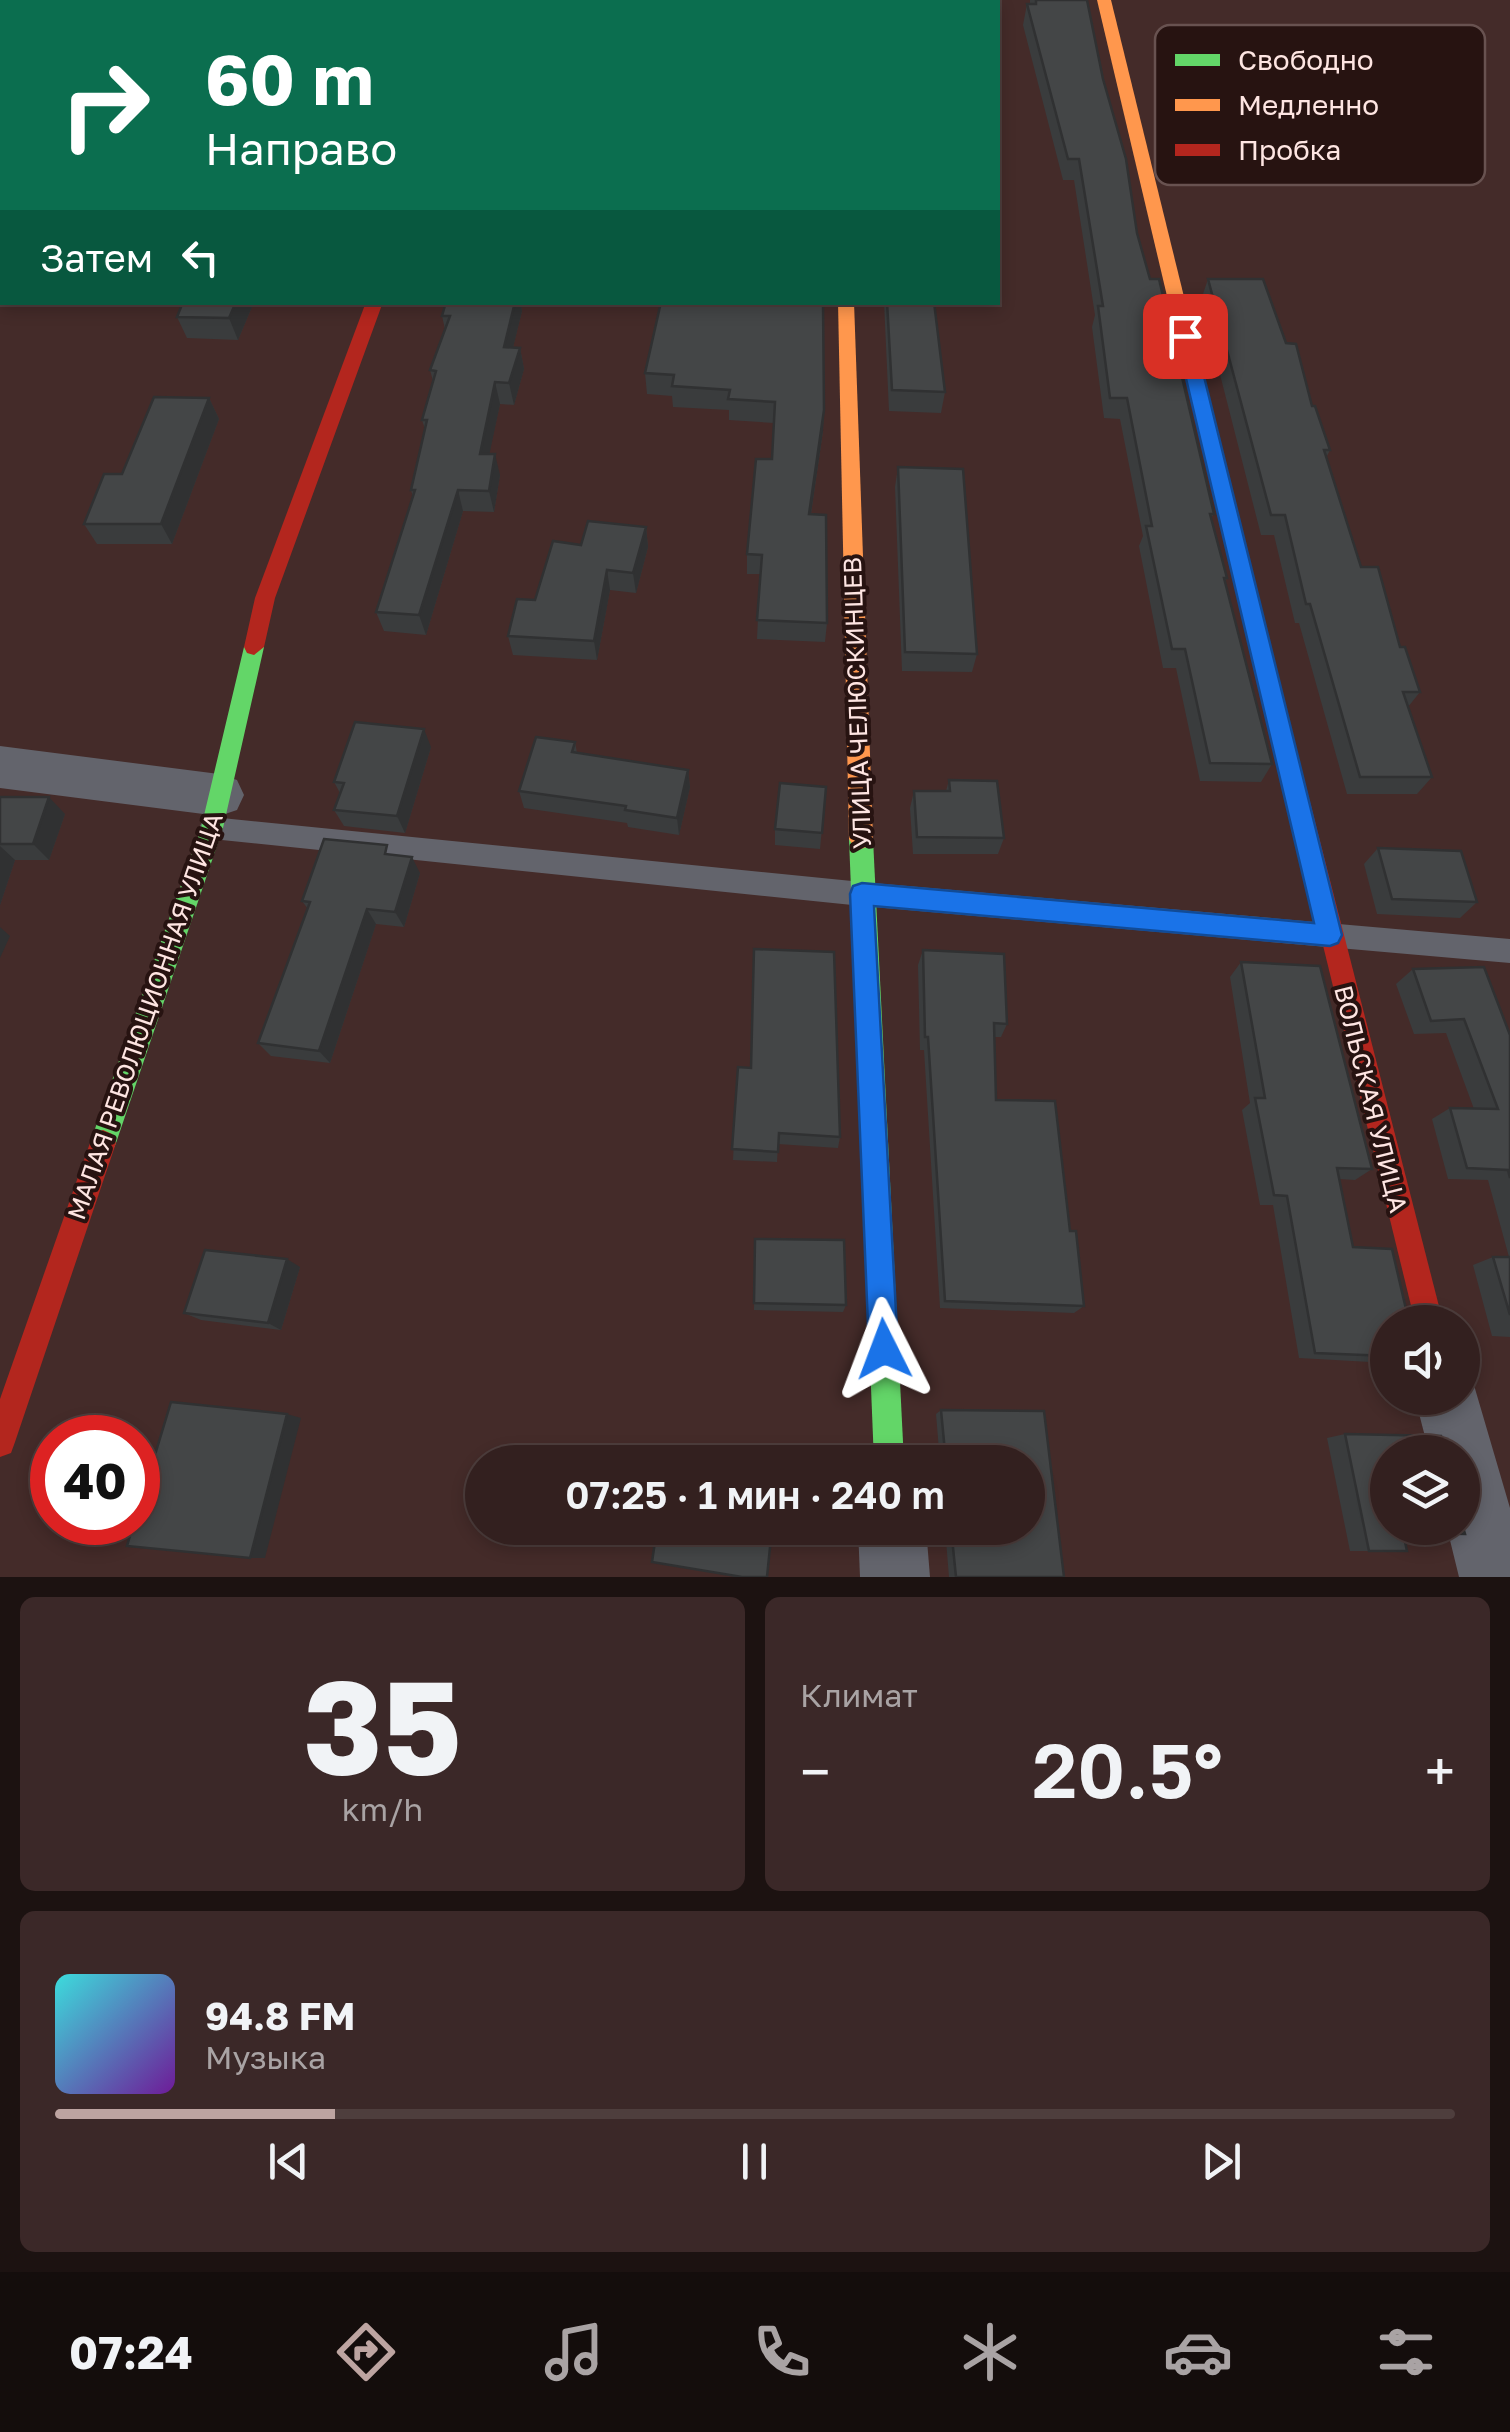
<!DOCTYPE html>
<html lang="ru">
<head>
<meta charset="utf-8">
<style>
  body { margin:0; font-family:"Golos Text",sans-serif; background:#3b2828; color:#f1f3f6; height:100vh; display:flex; flex-direction:column; font-size:38px; white-space:nowrap }
  * { box-sizing:border-box; margin:0 }
  p { font-size:32px; color:#a9a3a4 }
  .icon { flex:none; width:55px; height:55px; fill:none; stroke:currentColor; stroke-width:2; stroke-linecap:round; stroke-linejoin:round }
  .map { position:relative; height:1577px; overflow:hidden }
  .drawer { display:flex; flex-direction:column; gap:20px; padding:20px; background:#1c1211; flex:1 }
  .drawer>* { flex:none }
  .banner { position:absolute; left:0px; top:0px; width:1000px; height:305px; box-shadow:0 5px 15px #0003,0 0 0 2px #4e3e3d; background:#0b6e4f; color:#fff; overflow:hidden }
  .controls { position:absolute; left:1370px; top:1305px; display:grid; gap:20px }
  .controls a { display:grid; place-items:center; width:110px; height:110px; border-radius:50%; background:#33201f; box-shadow:0 5px 15px #0003,0 0 0 2px #4e3e3d; font-size:50px }
  .speed { position:absolute; left:30px; top:1415px; display:flex; gap:20px; font-size:50px; font-weight:700; text-align:center }
  .speed>* { display:grid; place-content:center; width:130px; height:130px; border-radius:50%; background:#33201f; box-shadow:0 5px 15px #0003,0 0 0 2px #4e3e3d; line-height:1 }
  .speed .limit { border:15px solid #d22; background:#fff; color:#111 }
  .pin { position:absolute; display:grid; place-items:center; width:85px; height:85px; color:#fff; margin:-42px; border-radius:20px; box-shadow:0 5px 15px #0006 }
  .me { position:absolute; width:110px; margin:-55px; rotate:357deg; stroke-linejoin:round; filter:drop-shadow(0 0 8px #0008) }
  .turn { display:flex; align-items:center; gap:35px; height:210px; padding:0 40px; font-size:45px }
  .turn .icon { width:130px; height:130px; stroke-width:2.5 }
  .turn b { display:block; font-size:70px; line-height:85px }
  .then { display:flex; align-items:center; height:95px; padding:0 40px; background:#0003; gap:20px; font-size:38px }
  .big { font-size:75px; font-weight:600; line-height:1.1 }
  .drawer .card { flex:1; display:flex; flex-direction:column; justify-content:center; gap:15px; min-width:0; padding:0 35px; border-radius:15px; background:#3b2828 }
  .drawer .dial { align-items:center; gap:0 }
  .dial b { font-size:130px; line-height:1 }
  .song { display:flex; align-items:center; gap:30px }
  .cover { width:120px; height:120px; border-radius:15px; background:linear-gradient(135deg,hsl(180 70% 55%),hsl(280 70% 35%)) }
  .played { height:10px; border-radius:5px; background:linear-gradient(90deg,#bda4a1 20%,#4e3e3d 20%) }
  .keys { display:flex; justify-content:space-around; direction:ltr }
  .heat { display:flex; justify-content:space-between; align-items:center; font-size:55px; direction:ltr }
  .drawer .tiles { flex:1; display:grid; gap:20px; grid-template-columns:1fr 1fr }
  .card:last-child { grid-column:span 2 }
  .trip { position:absolute; left:465px; top:1445px; width:580px; height:100px; border-radius:50px; background:#33201f; box-shadow:0 5px 15px #0003,0 0 0 2px #4e3e3d; font-weight:600; line-height:100px; text-align:center }
  .tab-bar { display:flex; height:160px; justify-content:space-around; align-items:center; background:#140d0c; color:#a9a3a4 }
  .tab-bar .icon { width:70px; height:70px }
  .tab-bar .current { color:#bda4a1 }
  .tab-bar b { font-size:45px; color:#f1f3f6 }
  .map>svg:first-child { display:block }
  .lines { fill:none; stroke-linecap:round; stroke-linejoin:round }
  .lane { fill:#63646c; fill-rule:evenodd }
  .street { fill:#63646c; fill-rule:evenodd }
  .fast { fill:#63d668; fill-rule:evenodd }
  .slow { fill:#ff974d; fill-rule:evenodd }
  .jam { fill:#b3261e; fill-rule:evenodd }
  .wall { fill:#3a3c3d }
  .shaded-wall { fill:#303132 }
  .building { fill:#444647; stroke:#303132; stroke-width:2.5 }
  .route { fill:#1a73e8; stroke:#114b97; stroke-width:2.5 }
  .labels { text-anchor:middle; stroke-width:8; stroke-linejoin:round; paint-order:stroke }
  .street-label { font-size:25px; fill:#fee5e2; stroke:#271311 }
  .key { fill:#271311; stroke:#685250; stroke-width:2.5 }
  .key-label { font-size:28px; fill:#fee5e2 }
</style>
</head>
<body>
<div class="map">
<svg width="1510" height="1577" viewBox="0 0 1510 1577">
  <rect width="100%" height="100%" fill="#442b29"/>
  <g class="lines">
    <path class="lane" d="M212,817L862,882L1510,939V963L862,906L212,839L203,836L199,828L203,820Z"/>
    <g class="street">
      <path d="M0,746L219,774L237,780L244,795L237,810L219,816L0,788Z"/>
      <path d="M1462,1371L1471,1375L1510,1508V1577H1459L1447,1528H1462V1452H1429L1415,1398H1462Z"/>
      <path d="M858,1528H926L930,1577H860Z"/>
    </g>
    <g class="fast">
      <path d="M254,639L264,647L223,828L116,1143L112,1152L103,1156L94,1152L90,1143L201,828L244,647Z"/>
      <path d="M861,829L869,832L873,839L904,1462H874L849,839L853,832Z"/>
    </g>
    <g class="slow">
      <path d="M1097,0H1111L1265,626L1255,634L1245,626Z"/>
      <path d="M838,302H854L873,839L869,846L861,849L853,846L849,839Z"/>
    </g>
    <g class="jam">
      <path d="M366,302H383L275,598L264,647L254,655L247,653L244,647L255,598Z"/>
      <path d="M1255,618L1265,626L1443,1322H1415L1245,626Z"/>
      <path d="M103,1130L112,1134L116,1143L15,1442L11,1453L0,1457V1399L90,1143L94,1134Z"/>
    </g>
  </g>
  <g class="wall">
    <path d="M1030,0H1087L1137,233L1214,514L1211,518L1227,578L1225,582L1272,764L1261,782L1200,781L1176,668H1163L1139,546L1143,536L1120,419L1104,418L1092,327L1095,315L1074,180H1063L1023,25L1027,4H1030Z"/>
    <rect x="0" y="51" width="2" height="92"/>
    <path d="M1208,279L1286,343L1330,450L1326,458L1361,567L1400,647L1420,692L1408,707L1432,777L1417,794H1347L1299,623H1295L1274,535H1261L1201,300Z"/>
    <path d="M183,302H254L238,340L187,338L177,317Z"/>
    <path d="M446,302H520L522,311L513,347L520,348L524,369L514,405L500,404L489,454L500,475L494,512L463,511L426,635L384,631L376,612L413,497L411,490L425,429L422,420L433,381L430,370L445,329L442,316Z"/>
    <path d="M661,302L824,410L823,431L811,514L827,623L825,642L757,639L760,574H747V554L772,459L774,423L729,420V410L673,407L672,396L647,394L645,373Z"/>
    <path d="M884,302H934L945,392L941,413L889,411Z"/>
    <path d="M209,398L219,419L172,544H97L84,524Z"/>
    <path d="M898,467L977,654L972,672L902,671L895,487Z"/>
    <path d="M646,527L648,547L636,593L610,590L597,660L513,655L508,636L535,600L581,545Z"/>
    <path d="M575,742L577,753L688,770L690,787L679,835L628,827L627,823L524,808L519,791Z"/>
    <path d="M431,747L405,833L344,826L334,810L340,793L334,782Z"/>
    <path d="M949,780L1004,838L998,854H913L910,808L914,791H946Z"/>
    <path d="M826,787L820,849L775,845V829Z"/>
    <path d="M0,797L65,814L49,860H15L0,905Z"/>
    <path d="M1378,848L1477,902L1460,918L1377,914L1364,864Z"/>
    <path d="M393,855L420,873L404,927L376,924L330,1063L271,1056L258,1043L308,909L302,901Z"/>
    <path d="M923,950L1007,1024L1001,1037H994L996,1100L1070,1231L1084,1306L1074,1313L940,1308L924,1050H920L918,965Z"/>
    <path d="M1241,962L1372,1169L1355,1180L1339,1179L1353,1247L1388,1322V1363L1299,1358L1273,1205H1260L1242,1110L1250,1103L1230,977Z"/>
    <path d="M1413,969L1510,1035V1337L1492,1336L1473,1265L1493,1257H1509L1488,1180L1448,1179L1432,1119L1450,1108L1474,1109L1446,1033L1414,1034L1396,984Z"/>
    <path d="M738,1067L840,1137L838,1148L778,1144L777,1162L733,1160Z"/>
    <path d="M755,1239L846,1305L843,1312L754,1310Z"/>
    <path d="M300,1267L281,1330L201,1320L184,1313Z"/>
    <path d="M941,1410L1044,1411L1064,1577H949L945,1528H1028V1462H940L936,1414Z"/>
    <path d="M1345,1434L1404,1534L1407,1551H1350L1327,1438Z"/>
  </g>
  <g class="shaded-wall">
    <path d="M173,0H193L191,2H171Z"/>
    <path d="M2,239V278L0,282V242Z"/>
    <path d="M236,302H254L238,340L229,318Z"/>
    <path d="M515,302H520L522,311L508,368L504,347Z"/>
    <path d="M520,348L524,369L514,405L509,383Z"/>
    <path d="M495,382L500,404L485,475L480,454Z"/>
    <path d="M209,398L219,419L172,544L161,524Z"/>
    <path d="M824,410L823,431L808,534L809,514Z"/>
    <path d="M495,454L500,475L494,512L489,491Z"/>
    <path d="M458,490L463,511L426,635L419,615Z"/>
    <path d="M646,527L648,547L636,593L633,573Z"/>
    <path d="M607,570L610,590L597,660L594,641Z"/>
    <path d="M424,729L431,747L405,833L397,816Z"/>
    <path d="M688,770L690,787L679,835L677,818Z"/>
    <path d="M49,797L65,814L49,860L33,844Z"/>
    <path d="M0,846L15,860L0,905Z"/>
    <path d="M412,857L420,873L404,927L395,912Z"/>
    <path d="M367,909L376,924L330,1063L319,1051Z"/>
    <path d="M0,927L10,936L0,958Z"/>
    <path d="M287,1259L300,1267L281,1330L268,1323Z"/>
    <path d="M287,1414L301,1418L265,1558H250Z"/>
  </g>
  <g class="building">
    <path d="M48,0H173L171,2H46Z"/>
    <rect x="757" y="0" width="156" height="2"/>
    <path d="M1036,0H1087L1103,79L1126,159L1137,233L1150,279H1159L1214,514H1210L1227,578H1224L1272,764L1210,763L1185,649H1172L1146,526H1152L1127,398H1110L1098,306H1103L1079,159H1068L1027,4H1036Z"/>
    <rect x="0" y="51" width="2" height="71"/>
    <path d="M2,167V239L0,242V170Z"/>
    <path d="M1208,279H1263L1286,343L1296,344L1312,406H1315L1330,450H1324L1361,567H1378L1400,647H1405L1420,692H1403L1432,777H1360L1310,604H1306L1285,515H1271Z"/>
    <path d="M183,302H236L229,318L177,317Z"/>
    <path d="M446,302H515L504,347L520,348L509,383L495,382L480,454H495L489,491L458,490L419,615L376,612L415,490H411L427,420H422L436,371L430,370L450,316H442Z"/>
    <path d="M661,302H823L824,410L809,514L826,515L827,623L757,620L762,555L747,554L756,459H772L775,402L728,399L730,390L672,386L674,375L645,373Z"/>
    <path d="M887,302H934L945,392L892,390Z"/>
    <path d="M154,397L209,398L161,524H84L104,474H122Z"/>
    <path d="M898,467L963,469L977,654L905,652Z"/>
    <path d="M588,521L646,527L633,573L607,570L594,641L508,636L517,599L535,600L553,541L581,545Z"/>
    <path d="M355,722L424,729L397,816L334,810L344,783L334,782Z"/>
    <path d="M536,737L575,742L572,752L688,770L677,818L625,810L626,806L519,791Z"/>
    <path d="M949,780L997,781L1004,838L917,837L914,791H950Z"/>
    <path d="M780,783L826,787L822,833L775,829Z"/>
    <path d="M0,797H49L33,844H0Z"/>
    <path d="M324,839L387,845L385,854L412,857L395,912L367,909L319,1051L258,1043L310,902L302,901Z"/>
    <path d="M1378,848L1461,851L1477,902L1392,899Z"/>
    <path d="M754,949L834,952L840,1137L779,1133L778,1152L732,1149L738,1067L751,1068Z"/>
    <path d="M923,950L1004,954L1007,1024L994,1023L996,1100L1055,1101L1070,1231H1076L1084,1306L945,1301L928,1037H925Z"/>
    <path d="M1241,962L1320,966L1372,1169L1337,1168L1353,1247L1392,1249L1409,1322H1388V1356L1315,1353L1287,1196L1274,1195L1255,1098H1265Z"/>
    <path d="M1484,967L1510,1035V1178L1508,1170L1467,1168L1450,1108L1498,1109L1464,1019L1431,1021L1413,969Z"/>
    <path d="M755,1239L844,1240L846,1305L754,1303Z"/>
    <path d="M205,1250L287,1259L268,1323L184,1313Z"/>
    <path d="M1493,1257H1510V1315Z"/>
    <path d="M171,1402L287,1414L250,1558L127,1546L134,1522H138V1511Z"/>
    <path d="M941,1410L1044,1411L1064,1577H956L951,1528H1028V1462H946Z"/>
    <path d="M1345,1434L1441,1436L1445,1452H1388V1528H1462V1524L1465,1534L1403,1533L1407,1551H1369Z"/>
    <path d="M657,1528H772L767,1577H742L652,1562Z"/>
  </g>
  <path class="route" d="M1185,331L1194,336L1342,935L1338,943L1330,946L874,906L898,1349L894,1359L884,1363L873,1359L869,1349L850,894L853,886L862,883L1314,923L1176,336Z"/>
  <g class="labels">
    <g class="street-label">
      <text transform="translate(857 703) rotate(-92)" y="9">УЛИЦА ЧЕЛЮСКИНЦЕВ</text>
      <text transform="translate(145 1016) rotate(-71)" y="9">МАЛАЯ РЕВОЛЮЦИОННАЯ УЛИЦА</text>
      <text transform="translate(1371 1099) rotate(76)" y="9">ВОЛЬСКАЯ УЛИЦА</text>
    </g>
  </g>
  <rect x="1155" y="25" width="330" height="160" rx="15" class="key"/>
  <rect x="1175" y="54" width="45" height="12" fill="#63d668"/>
  <rect x="1175" y="99" width="45" height="12" fill="#ff974d"/>
  <rect x="1175" y="144" width="45" height="12" fill="#b3261e"/>
  <g class="key-label">
    <text x="1238" y="70">Свободно</text>
    <text x="1238" y="115">Медленно</text>
    <text x="1238" y="160">Пробка</text>
  </g>
</svg>
<div class="controls">
<a><svg class="icon" aria-label="sound" viewBox="0 0 24 24"><path d="M4 9h4l5-4v14l-5-4H4zM17 9q2 3 0 6"/></svg></a>
<a><svg class="icon" aria-label="layers" viewBox="0 0 24 24"><path d="M12 4l9 5-9 5-9-5zM3 14l9 5 9-5"/></svg></a>
</div>
<div class="speed"><div class="limit">40</div></div>
<div class="pin" style="left:1185px;top:336px;background:#d93025"><svg class="icon" aria-label="arrive" viewBox="0 0 24 24"><path d="M6 21V4h12l-3 4 3 4H6"/></svg></div>
<svg class="me" style="left:884px;top:1349px" viewBox="-20 -20 40 40"><path d="M0-17L14 15 0 8-14 15z" fill="#1a73e8" stroke="#fff" stroke-width="4"/></svg>
<div class="trip">07:25 · 1 мин · 240 m</div>
<div class="banner">
<div class="turn"><svg class="icon" aria-label="right" viewBox="0 0 24 24"><path d="M7 20v-9h11M14 6l5 5-5 5"/></svg><div><b>60 m</b>Направо</div></div>
<div class="then">Затем<svg class="icon" aria-label="left" viewBox="0 0 24 24"><path d="M17 20v-9H6M10 6l-5 5 5 5"/></svg></div>
</div>
</div>
<section class="drawer">
<div class="tiles">
<div class="card dial"><b>35</b><p>km/h</p></div>
<div class="card"><p>Климат</p>
<div class="heat"><a>−</a><b class="big">20.5°</b><a>+</a></div>
</div>
<div class="card">
<div class="song"><i class="cover"></i><div><b>94.8 FM</b><p>Музыка</p></div></div>
<div class="played"></div>
<div class="keys"><svg class="icon" aria-label="previous" viewBox="0 0 24 24"><path d="M18 5L8 12l10 7zM5 5v14"/></svg><svg class="icon" aria-label="pause" viewBox="0 0 24 24"><path d="M8 5v14M16 5v14"/></svg><svg class="icon" aria-label="next" viewBox="0 0 24 24"><path d="M6 5l10 7-10 7zM19 5v14"/></svg></div>
</div>
</div>
</section>
<nav class="tab-bar">
<b>07:24</b>
<svg class="icon current" aria-label="directions" viewBox="0 0 24 24"><path d="M12 3l9 9-9 9-9-9zM9 14v-3h6M13 9l2 2-2 2"/></svg>
<svg class="icon" aria-label="music" viewBox="0 0 24 24"><path d="M9 18V5l10-2v13"/><circle cx="6" cy="18" r="3"/><circle cx="16" cy="16" r="3"/></svg>
<svg class="icon" aria-label="phone" viewBox="0 0 24 24"><path d="M5 4h4l2 5-3 2q2 4 5 5l2-3 5 2v4C11 20 4 13 5 4z"/></svg>
<svg class="icon" aria-label="climate" viewBox="0 0 24 24"><path d="M12 3v18M4 7l16 10M4 17L20 7"/></svg>
<svg class="icon" aria-label="car" viewBox="0 0 24 24"><path d="M5 17H2v-5l4-1 3-4h7l3 4 3 1v5h-3M9 17h6M6 11h13"/><circle cx="7" cy="17" r="2"/><circle cx="17" cy="17" r="2"/></svg>
<svg class="icon" aria-label="filters" viewBox="0 0 24 24"><path d="M4 7h16M4 17h16"/><circle cx="9" cy="7" r="2"/><circle cx="15" cy="17" r="2"/></svg>
</nav>
</body>
</html>
